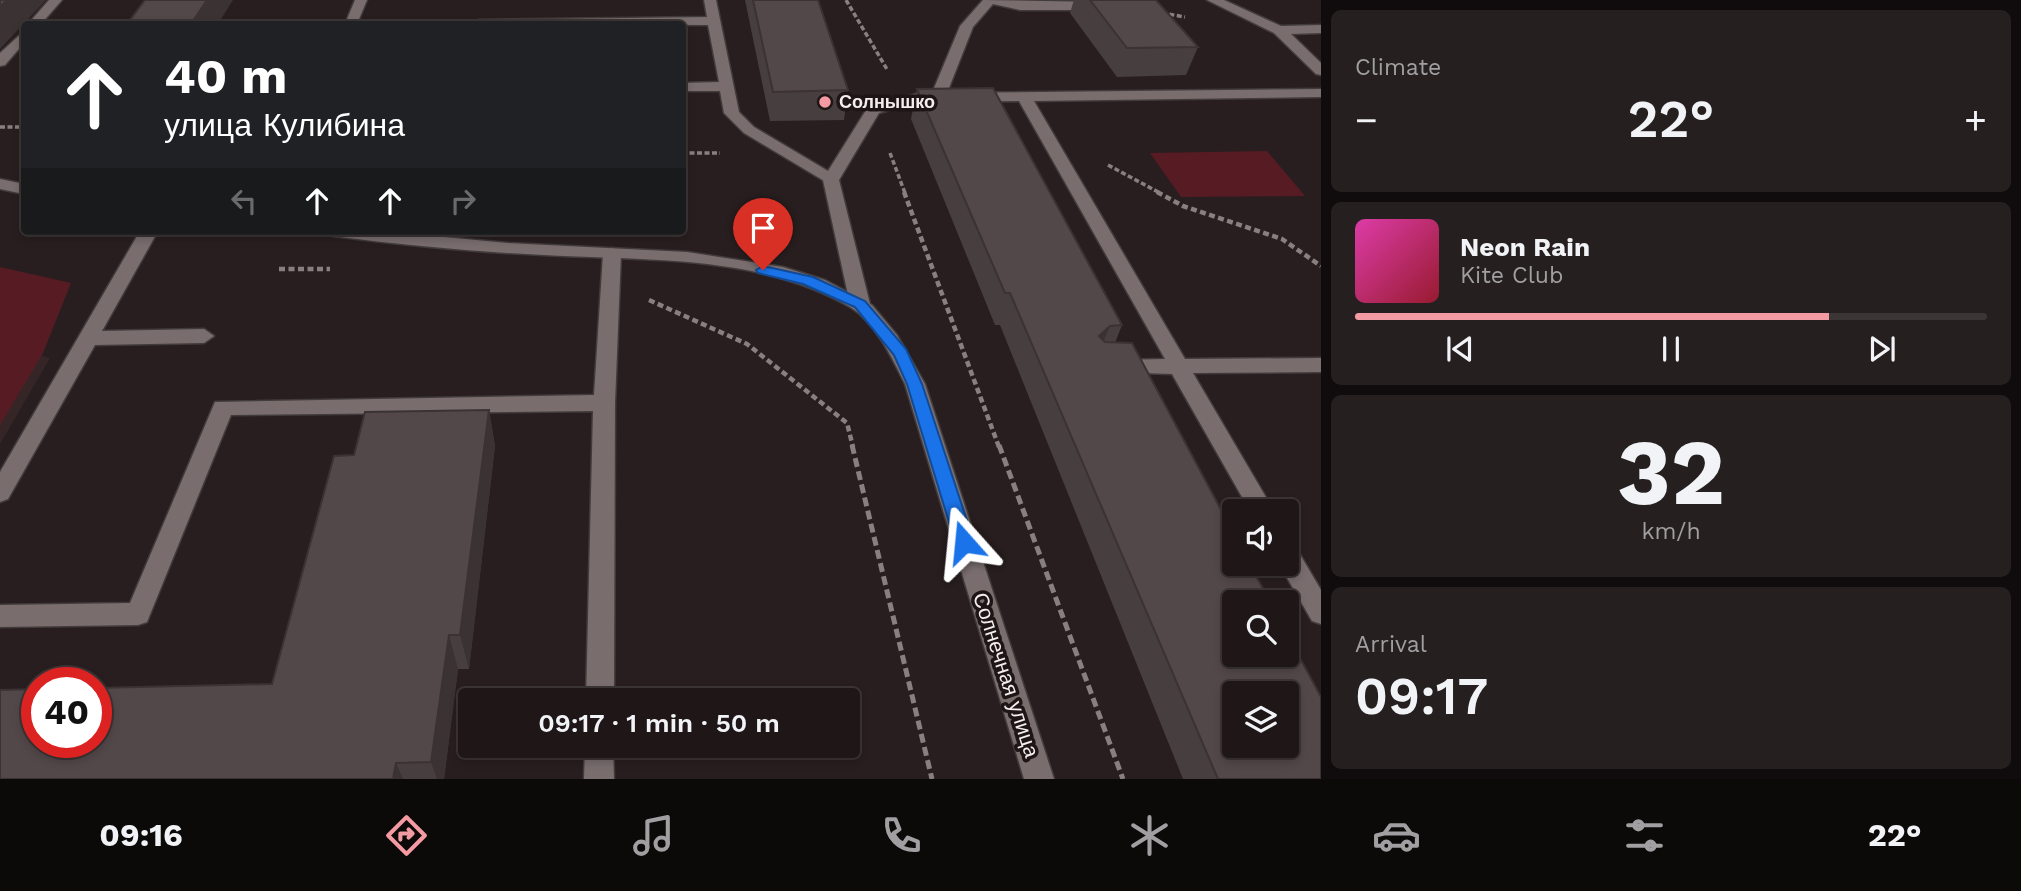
<!DOCTYPE html>
<html lang="en">
<head>
<meta charset="utf-8">
<style>
  body { margin:0; font-family:"Work Sans",sans-serif; background:#261f20; color:#f1f3f6; height:100vh; display:flex; flex-direction:column; font-size:26px; white-space:nowrap }
  * { box-sizing:border-box; margin:0 }
  p { font-size:23px; color:#a19fa1 }
  .icon { flex:none; width:38px; height:38px; fill:none; stroke:currentColor; stroke-width:2; stroke-linecap:round; stroke-linejoin:round }
  .map { position:relative; flex:1; overflow:hidden }
  .details { display:flex; flex-direction:column; gap:10px; padding:10px; background:#100c0d; width:700px }
  .details>* { flex:none }
  .banner { position:absolute; left:21px; top:21px; width:665px; height:214px; border-radius:7px; box-shadow:0 4px 10px #0003,0 0 0 2px #3c3536; background:#202124; color:#fff; overflow:hidden }
  .controls { position:absolute; left:1222px; top:499px; display:grid; gap:14px }
  .controls a { display:grid; place-items:center; width:77px; height:77px; border-radius:7px; background:#1e1617; box-shadow:0 4px 10px #0003,0 0 0 2px #3c3536; font-size:35px }
  .speed { position:absolute; left:21px; top:667px; display:flex; gap:14px; font-size:35px; font-weight:700; text-align:center }
  .speed>* { display:grid; place-content:center; width:91px; height:91px; border-radius:50%; background:#1e1617; box-shadow:0 4px 10px #0003,0 0 0 2px #3c3536; line-height:1 }
  .speed .limit { border:10px solid #d22; background:#fff; color:#111 }
  .pin { position:absolute; display:grid; place-items:center; width:60px; height:60px; color:#fff; margin:-72px -30px; border-radius:50% 50% 50% 0; rotate:-45deg; box-shadow:0 0 7px #0007 }
  .pin .icon { rotate:45deg }
  .me { position:absolute; width:77px; margin:-38px; rotate:342deg; stroke-linejoin:round; filter:drop-shadow(0 0 5px #0008) }
  .turn { display:flex; align-items:center; gap:24px; height:147px; padding:0 28px; font-size:32px }
  .turn .icon { width:91px; height:91px; stroke-width:2.5 }
  .turn b { display:block; font-size:49px; line-height:60px }
  .lanes { display:flex; align-items:center; height:66px; padding:0 28px; background:#0003; justify-content:center; gap:35px; direction:ltr }
  .lanes .off { opacity:.35 }
  .big { font-size:52px; font-weight:600; line-height:1.1 }
  .details .tile { flex:1; display:flex; flex-direction:column; justify-content:center; gap:10px; min-width:0; padding:0 24px; border-radius:10px; background:#261f20 }
  .details .dial { align-items:center; gap:0 }
  .dial b { font-size:91px; line-height:1 }
  .song { display:flex; align-items:center; gap:21px }
  .cover { width:84px; height:84px; border-radius:10px; background:linear-gradient(135deg,hsl(320 70% 55%),hsl(350 70% 35%)) }
  .played { height:7px; border-radius:4px; background:linear-gradient(90deg,#f49aa2 75%,#3c3536 75%) }
  .keys { display:flex; justify-content:space-around; direction:ltr }
  .heat { display:flex; justify-content:space-between; align-items:center; font-size:38px; direction:ltr }
  .trip { position:absolute; left:458px; top:688px; width:402px; height:70px; border-radius:7px; background:#1e1617; box-shadow:0 4px 10px #0003,0 0 0 2px #3c3536; font-weight:600; line-height:70px; text-align:center }
  .tabs { display:flex; height:112px; justify-content:space-around; align-items:center; background:#0c0909; color:#a19fa1 }
  .tabs .icon { width:49px; height:49px }
  .tabs .selected { color:#f49aa2 }
  .tabs b { font-size:32px; color:#f1f3f6 }
  main { display:flex; flex:1; min-height:0 }
  .map>svg:first-child { display:block }
  .built { fill:#362526 }
  .green { fill:#571b24 }
  .lines { fill:none; stroke-linecap:round; stroke-linejoin:round }
  .lane-casing { stroke:#423b3b; stroke-width:3 }
  .street-casing { stroke:#423b3b; stroke-width:3 }
  .secondary-casing { stroke:#423b3b; stroke-width:3 }
  .path-far2 { stroke:#888080; stroke-width:3.5; stroke-dasharray:5 2.5; stroke-linecap:butt }
  .path-far1 { stroke:#888080; stroke-width:4.5; stroke-dasharray:6 3.5; stroke-linecap:butt }
  .path { stroke:#888080; stroke-width:5; stroke-dasharray:9 4.5; stroke-linecap:butt }
  .lane { fill:#796d6e; fill-rule:evenodd }
  .street { fill:#796d6e; fill-rule:evenodd }
  .secondary { fill:#796d6e; fill-rule:evenodd }
  .wall { fill:#473e3f }
  .shaded-wall { fill:#3a3233 }
  .building { fill:#534849; stroke:#3a3233; stroke-width:2; fill-rule:evenodd }
  .route { fill:#1a73e8; stroke:#114b97; stroke-width:2 }
  .poi-dot { fill:#f49aa2; stroke:#1e1515; stroke-width:2.5 }
  .labels { text-anchor:middle; stroke-width:7; stroke-linejoin:round; paint-order:stroke }
  .far-poi-label { font-size:18px; font-weight:bold; fill:#f5eeee; stroke:#1e1515; text-anchor:start }
  .street-label { font-size:21px; fill:#f5eeee; stroke:#1e1515 }
</style>
</head>
<body>
<main>
<div class="map">
<svg width="1321" height="779" viewBox="0 0 1321 779">
  <rect width="100%" height="100%" fill="#281e1f"/>
  <path class="built" d="M0,343L50,358L0,444Z"/>
  <g class="green">
    <path d="M1267,151L1305,196L1181,197L1150,153Z"/>
    <path d="M0,267L71,283L43,353L0,425Z"/>
  </g>
  <g class="lines">
    <g class="lane-casing">
      <g id="lane">
        <path d="M49,0H62L41,24H28Z"/>
        <path d="M355,0H367L357,24H345Z"/>
        <path d="M704,0H716L739,112L754,127L828,171L868,107L916,94L932,93L960,26L983,0L1101,2L1107,6L1101,10H1020L993,4L973,27L947,93L1321,89V97L1034,101L1185,359L1321,358V372L1193,373L1274,511H1250L1172,374L1111,372L1108,367L1118,360L1165,359L1019,101L917,102L879,113L839,180L831,185L744,133L724,113L720,91H682V83L719,82L708,25L472,24L479,20L707,17Z"/>
        <path d="M1207,0H1224L1281,26L1321,25V33L1291,34L1321,63V75L1316,74L1274,33Z"/>
        <path d="M24,31V43L5,65L0,66V53Z"/>
        <path d="M140,231H158L102,331L204,329L214,336L204,343L95,345L8,499L0,502V472Z"/>
        <path d="M612,248L621,254L615,403L614,700H586L593,411L231,415L147,622L138,625L0,627V605L130,603L215,402L594,395L603,254Z"/>
        <path d="M1286,543L1295,546L1321,590V624L1312,621L1279,564H1286Z"/>
        <path d="M585,746H613L614,779H584Z"/>
      </g>
    </g>
    <g class="street-casing">
      <path id="street" d="M831,175L839,180L870,304L860,310L850,304L823,180Z"/>
    </g>
    <g class="secondary-casing">
      <g id="secondary">
        <path d="M0,179L24,184V194L0,189Z"/>
        <path d="M324,231H379L508,243L687,252L783,267L825,280L872,305L897,335L925,384L1054,779H1024L905,384C892,358 876,323 850,307C759,254 645,261 544,255C474,252 403,245 333,236Z"/>
      </g>
    </g>
    <g class="path-far2">
      <path d="M846,0L888,71"/>
      <path d="M1162,13L1185,17"/>
      <path d="M0,127H24"/>
      <path d="M682,153H720"/>
      <path d="M890,153L905,193"/>
      <path d="M1108,165L1160,193"/>
    </g>
    <g class="path-far1">
      <path d="M904,192L999,447"/>
      <path d="M1157,192L1183,206L1282,239L1321,266"/>
      <path d="M279,269H330"/>
      <path d="M649,300L747,344L847,423L853,447"/>
    </g>
    <g class="path">
      <path d="M852,445L932,779"/>
      <path d="M999,445L1123,779"/>
    </g>
    <use href="#lane" class="lane"/>
    <use href="#street" class="street"/>
    <use href="#secondary" class="secondary"/>
  </g>
  <g class="wall">
    <path d="M745,0H818L848,90L844,120L770,121Z"/>
    <path d="M1074,0H1156L1198,47L1186,75L1117,77L1070,13Z"/>
    <path d="M917,89L1122,325L1115,343L1321,779H1183L1000,325H995L911,119Z"/>
    <path d="M489,410L495,446L469,669H458L444,779H0L272,684L354,455Z"/>
  </g>
  <g class="shaded-wall">
    <path d="M7,0H46L0,49V7Z"/>
    <path d="M207,0H233L218,24H191Z"/>
    <path d="M1110,326L1096,358L1099,336Z"/>
    <path d="M489,410L495,446L469,669L460,635Z"/>
    <path d="M449,635L458,669L444,779H437L431,762Z"/>
    <path d="M396,763L403,779H393Z"/>
  </g>
  <g class="building">
    <path d="M0,0H7L0,7Z"/>
    <path d="M145,0H207L191,24H127Z"/>
    <path d="M753,0H818L848,90L773,92Z"/>
    <path d="M1090,0H1156L1198,47L1127,48Z"/>
    <path d="M993,88L1122,325L1110,326L1099,336L1105,342L1132,343L1234,534V564H1250L1270,602H1234V654H1286V632L1321,697V779H1218L1010,293H1005L917,89ZM1234,693H1286V746H1234Z"/>
    <path d="M489,410L460,635H449L431,762L396,763L393,779H0V690L37,689V742H96V688L272,684L334,456L354,455L365,412Z"/>
  </g>
  <path class="route" d="M763,266L813,277L865,301L906,349L922,384L974,542L971,547L964,550L955,542L907,384L894,355L855,307L803,284L758,273L756,270Z"/>
  <circle class="poi-dot" cx="825" cy="102" r="7"/>
  <g class="labels">
    <g class="far-poi-label">
      <text x="839" y="108">Солнышко</text>
    </g>
    <g class="street-label">
      <text transform="translate(1006 675) rotate(72)" y="7">Солнечная улица</text>
    </g>
  </g>
</svg>
<div class="controls">
<a><svg class="icon" aria-label="sound" viewBox="0 0 24 24"><path d="M4 9h4l5-4v14l-5-4H4zM17 9q2 3 0 6"/></svg></a>
<a><svg class="icon" aria-label="search" viewBox="0 0 24 24"><circle cx="10" cy="10" r="6"/><path d="M15 15l6 6"/></svg></a>
<a><svg class="icon" aria-label="layers" viewBox="0 0 24 24"><path d="M12 4l9 5-9 5-9-5zM3 14l9 5 9-5"/></svg></a>
</div>
<div class="speed"><div class="limit">40</div></div>
<div class="pin" style="left:763px;top:270px;background:#d93025"><svg class="icon" aria-label="arrive" viewBox="0 0 24 24"><path d="M6 21V4h12l-3 4 3 4H6"/></svg></div>
<svg class="me" style="left:964px;top:542px" viewBox="-20 -20 40 40"><path d="M0-17L14 15 0 8-14 15z" fill="#1a73e8" stroke="#fff" stroke-width="4"/></svg>
<div class="trip">09:17 · 1 min · 50 m</div>
<div class="banner">
<div class="turn"><svg class="icon" aria-label="ahead" viewBox="0 0 24 24"><path d="M12 20V5M6 11l6-6 6 6"/></svg><div><b>40 m</b>улица Кулибина</div></div>
<div class="lanes"><svg class="icon off" aria-label="left" viewBox="0 0 24 24"><path d="M17 20v-9H6M10 6l-5 5 5 5"/></svg><svg class="icon" aria-label="ahead" viewBox="0 0 24 24"><path d="M12 20V5M6 11l6-6 6 6"/></svg><svg class="icon" aria-label="ahead" viewBox="0 0 24 24"><path d="M12 20V5M6 11l6-6 6 6"/></svg><svg class="icon off" aria-label="right" viewBox="0 0 24 24"><path d="M7 20v-9h11M14 6l5 5-5 5"/></svg></div>
</div>
</div>
<section class="details">
<div class="tile"><p>Climate</p>
<div class="heat"><a>−</a><b class="big">22°</b><a>+</a></div>
</div>
<div class="tile">
<div class="song"><i class="cover"></i><div><b>Neon Rain</b><p>Kite Club</p></div></div>
<div class="played"></div>
<div class="keys"><svg class="icon" aria-label="previous" viewBox="0 0 24 24"><path d="M18 5L8 12l10 7zM5 5v14"/></svg><svg class="icon" aria-label="pause" viewBox="0 0 24 24"><path d="M8 5v14M16 5v14"/></svg><svg class="icon" aria-label="next" viewBox="0 0 24 24"><path d="M6 5l10 7-10 7zM19 5v14"/></svg></div>
</div>
<div class="tile dial"><b>32</b><p>km/h</p></div>
<div class="tile"><p>Arrival</p><b class="big">09:17</b></div>
</section>
</main>
<nav class="tabs">
<b>09:16</b>
<svg class="icon selected" aria-label="directions" viewBox="0 0 24 24"><path d="M12 3l9 9-9 9-9-9zM9 14v-3h6M13 9l2 2-2 2"/></svg>
<svg class="icon" aria-label="music" viewBox="0 0 24 24"><path d="M9 18V5l10-2v13"/><circle cx="6" cy="18" r="3"/><circle cx="16" cy="16" r="3"/></svg>
<svg class="icon" aria-label="phone" viewBox="0 0 24 24"><path d="M5 4h4l2 5-3 2q2 4 5 5l2-3 5 2v4C11 20 4 13 5 4z"/></svg>
<svg class="icon" aria-label="climate" viewBox="0 0 24 24"><path d="M12 3v18M4 7l16 10M4 17L20 7"/></svg>
<svg class="icon" aria-label="car" viewBox="0 0 24 24"><path d="M5 17H2v-5l4-1 3-4h7l3 4 3 1v5h-3M9 17h6M6 11h13"/><circle cx="7" cy="17" r="2"/><circle cx="17" cy="17" r="2"/></svg>
<svg class="icon" aria-label="filters" viewBox="0 0 24 24"><path d="M4 7h16M4 17h16"/><circle cx="9" cy="7" r="2"/><circle cx="15" cy="17" r="2"/></svg>
<b>22°</b>
</nav>
</body>
</html>
